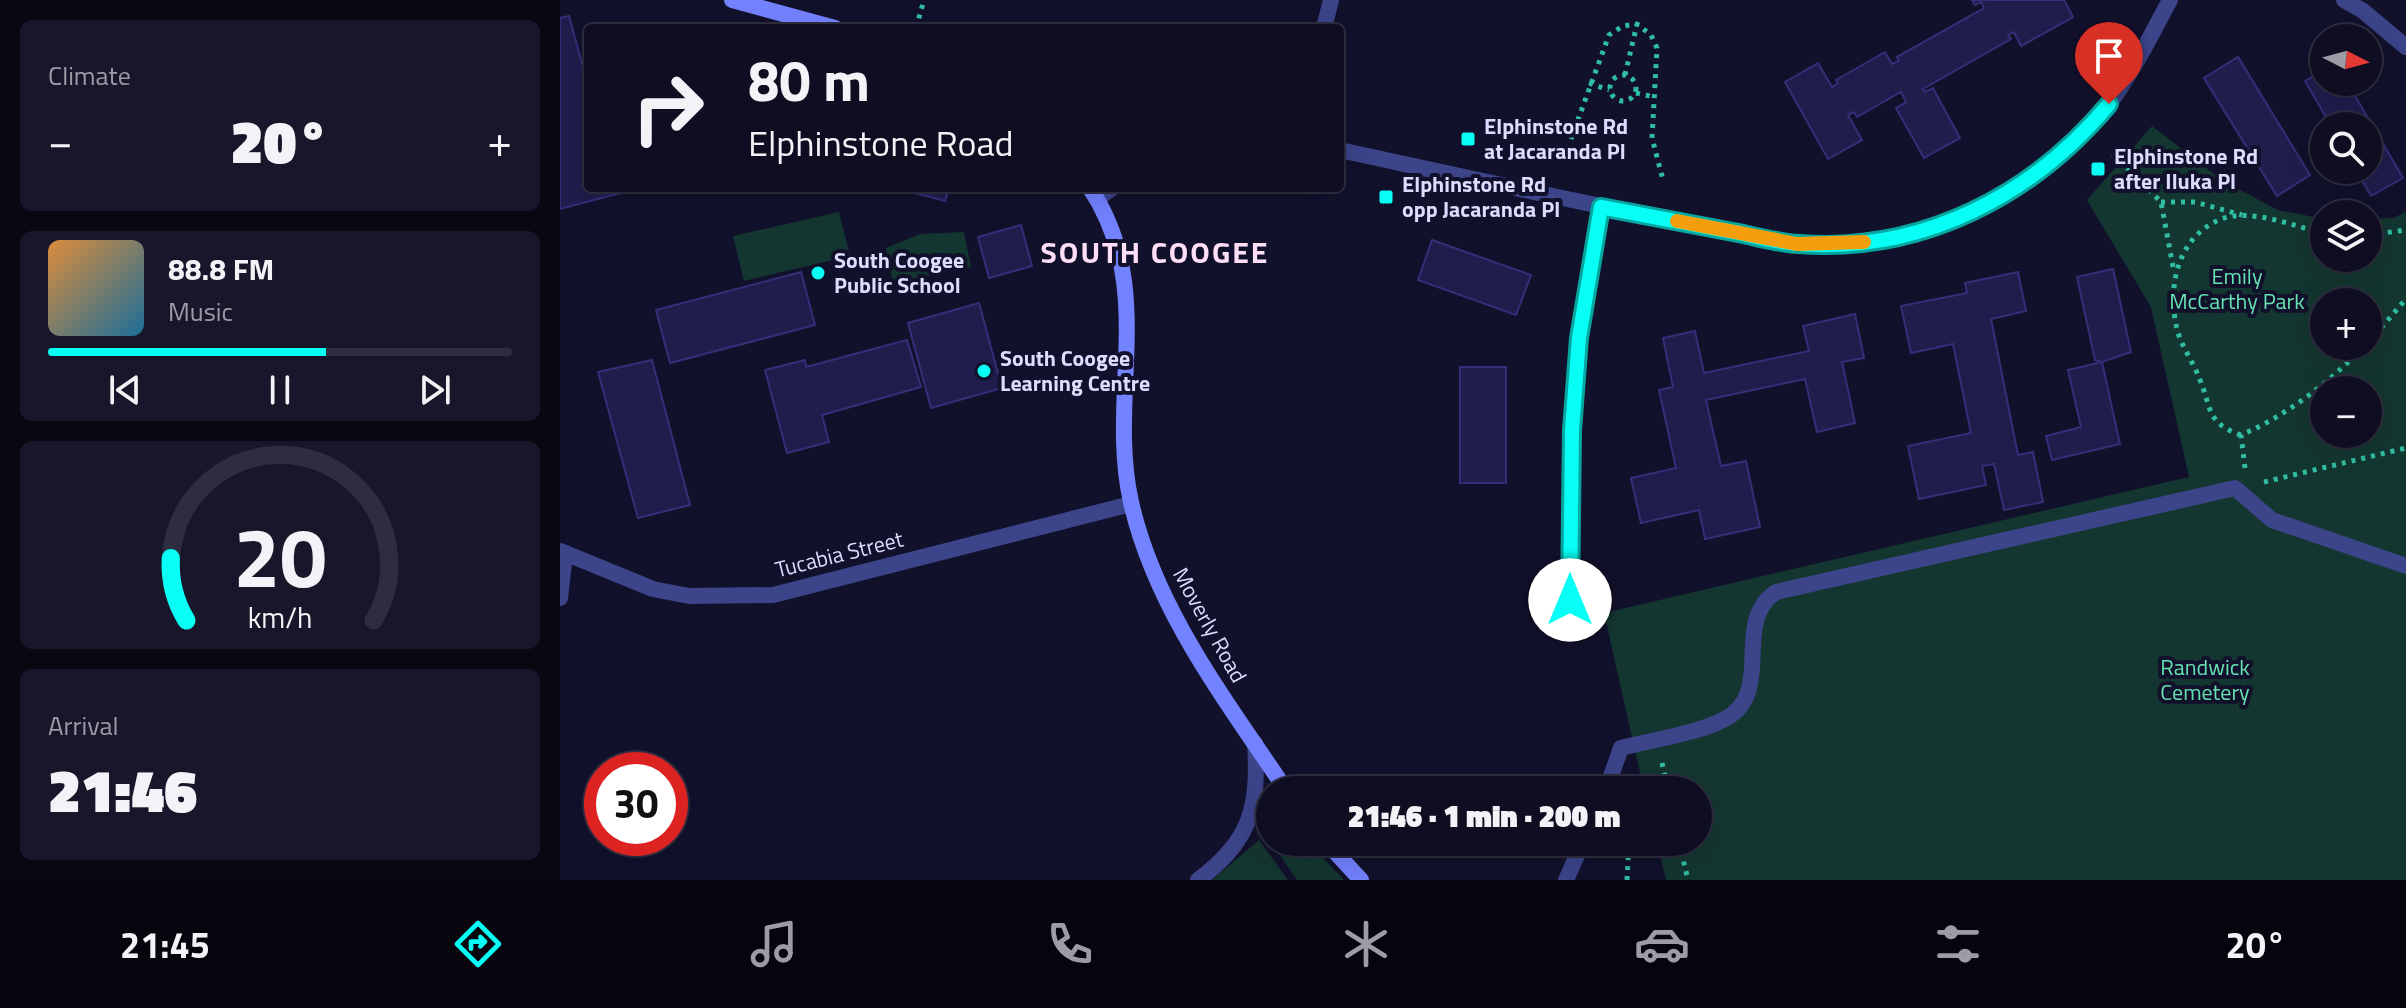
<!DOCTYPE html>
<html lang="en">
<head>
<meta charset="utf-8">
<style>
  body { margin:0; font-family:"Titillium Web",sans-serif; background:#17162a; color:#f1f3f6; height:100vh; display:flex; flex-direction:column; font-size:30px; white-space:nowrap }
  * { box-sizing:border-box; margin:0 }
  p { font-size:26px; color:#9b9ca5 }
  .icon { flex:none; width:44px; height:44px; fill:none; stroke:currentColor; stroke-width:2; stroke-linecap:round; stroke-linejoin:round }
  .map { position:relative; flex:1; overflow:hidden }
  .drawer { display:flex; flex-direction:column; gap:20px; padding:20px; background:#080712; width:560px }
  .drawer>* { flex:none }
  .top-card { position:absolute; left:24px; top:24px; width:760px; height:168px; border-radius:8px; box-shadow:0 8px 32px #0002,0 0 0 2px #2e2d3f; background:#0e0d21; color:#f1f3f6; overflow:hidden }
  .needle { width:52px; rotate:96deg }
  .controls { position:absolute; left:1750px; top:24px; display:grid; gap:16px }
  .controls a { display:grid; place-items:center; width:72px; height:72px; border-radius:50%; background:#0e0d21; box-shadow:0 8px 32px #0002,0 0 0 2px #2e2d3f; font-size:40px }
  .speed { position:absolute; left:24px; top:752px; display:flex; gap:16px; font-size:40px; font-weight:700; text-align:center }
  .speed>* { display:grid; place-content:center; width:104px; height:104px; border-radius:50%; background:#0e0d21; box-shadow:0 8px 32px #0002,0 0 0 2px #2e2d3f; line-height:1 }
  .speed .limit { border:12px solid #d22; background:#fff; color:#111 }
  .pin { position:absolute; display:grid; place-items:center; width:68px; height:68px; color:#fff; margin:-82px -34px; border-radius:50% 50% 50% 0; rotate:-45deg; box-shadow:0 0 8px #0007 }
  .pin .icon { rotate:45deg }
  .me { position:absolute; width:88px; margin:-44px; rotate:0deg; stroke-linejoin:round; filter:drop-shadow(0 0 6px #0008) }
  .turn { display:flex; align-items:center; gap:28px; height:168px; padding:0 32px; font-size:36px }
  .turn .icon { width:104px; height:104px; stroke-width:2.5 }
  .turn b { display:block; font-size:56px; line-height:68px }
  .big { font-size:60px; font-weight:800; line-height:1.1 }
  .drawer .widget { flex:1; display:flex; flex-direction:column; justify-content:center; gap:12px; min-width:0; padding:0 28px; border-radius:12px; background:#17162a }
  .drawer .dial { align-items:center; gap:0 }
  .dial svg { height:208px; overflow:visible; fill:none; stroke:#2e2d3f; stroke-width:7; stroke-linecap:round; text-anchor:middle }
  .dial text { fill:#f1f3f6; stroke:none }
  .song { display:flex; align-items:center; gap:24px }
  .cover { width:96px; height:96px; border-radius:12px; background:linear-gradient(135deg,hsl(30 70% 55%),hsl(200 70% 35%)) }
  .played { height:8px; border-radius:4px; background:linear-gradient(90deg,#08fff6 60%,#2e2d3f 60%) }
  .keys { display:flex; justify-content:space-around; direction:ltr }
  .heat { display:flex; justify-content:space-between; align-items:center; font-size:44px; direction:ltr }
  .trip { position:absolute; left:696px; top:776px; width:456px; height:80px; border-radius:40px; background:#0e0d21; box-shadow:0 8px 32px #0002,0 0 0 2px #2e2d3f; font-weight:800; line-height:80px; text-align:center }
  .dock { display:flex; height:128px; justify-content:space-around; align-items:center; background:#06050d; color:#9b9ca5 }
  .dock .icon { width:56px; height:56px }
  .dock .selected { color:#08fff6 }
  .dock b { font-size:36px; color:#f1f3f6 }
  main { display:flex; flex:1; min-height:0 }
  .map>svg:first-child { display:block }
  .green { fill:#143630; fill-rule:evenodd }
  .building { fill:#201d4d; stroke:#332f79; stroke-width:2 }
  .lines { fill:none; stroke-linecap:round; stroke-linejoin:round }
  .path { stroke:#30bea2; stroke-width:5; stroke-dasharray:4 6; stroke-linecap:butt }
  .lane { stroke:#3c448a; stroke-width:16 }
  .street { stroke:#3c448a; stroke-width:16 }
  .secondary { stroke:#7382ff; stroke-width:16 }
  .route-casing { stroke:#05a6a0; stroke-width:20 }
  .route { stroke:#08fff6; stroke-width:14 }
  .slow { stroke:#f59e0b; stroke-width:14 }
  .poi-dot { fill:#08fff6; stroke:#12112c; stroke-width:3 }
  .labels { text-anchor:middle; stroke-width:8; stroke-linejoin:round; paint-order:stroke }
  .poi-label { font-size:22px; font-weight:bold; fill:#dcdcff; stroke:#12112c; text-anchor:start }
  .park-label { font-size:22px; fill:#65e2b1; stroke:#12112c }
  .street-label { font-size:22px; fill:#dcdcff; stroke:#12112c }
  .district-label { font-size:30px; font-weight:bold; letter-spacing:2px; fill:#ffdef7; stroke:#12112c }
</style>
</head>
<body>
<main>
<section class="drawer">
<div class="widget"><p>Climate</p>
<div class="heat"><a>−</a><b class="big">20°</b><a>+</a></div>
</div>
<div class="widget">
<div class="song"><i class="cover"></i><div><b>88.8 FM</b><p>Music</p></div></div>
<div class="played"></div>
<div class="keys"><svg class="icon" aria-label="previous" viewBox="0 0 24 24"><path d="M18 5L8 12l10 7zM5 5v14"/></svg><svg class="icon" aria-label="pause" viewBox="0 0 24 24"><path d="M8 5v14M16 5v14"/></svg><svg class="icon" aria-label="next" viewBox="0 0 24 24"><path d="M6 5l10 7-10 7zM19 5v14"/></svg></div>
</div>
<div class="widget dial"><svg viewBox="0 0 100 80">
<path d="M14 69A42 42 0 1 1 86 69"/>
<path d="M14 69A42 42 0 0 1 8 45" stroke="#08fff6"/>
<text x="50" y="56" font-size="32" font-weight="700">20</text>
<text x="50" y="72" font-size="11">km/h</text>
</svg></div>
<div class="widget"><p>Arrival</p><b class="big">21:46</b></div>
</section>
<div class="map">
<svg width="1846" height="880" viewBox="0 0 1846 880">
  <rect width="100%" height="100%" fill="#12112c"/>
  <g class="green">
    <path d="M1592,126L1663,181L1718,210L1764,219V258H1808V219L1833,218L1846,212V880H1106L1097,842H1138V790H1084L1044,613L1629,477L1591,307L1527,200ZM1764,302H1808V346H1764ZM1764,390H1808V434H1764Z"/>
    <path d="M279,212L290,256L184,281L173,236Z"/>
    <path d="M404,232L411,267L333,283L326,248L360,234Z"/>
    <path d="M699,840L728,880H652Z"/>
    <path d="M711,842H748L784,880H737Z"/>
  </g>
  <g class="building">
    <path d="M1412,0H1504L1513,17L1461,46L1454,32L1448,35L1451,39L1363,89L1365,92L1373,88L1400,138L1364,158L1336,108L1346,102L1341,92L1297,117L1294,112L1288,115L1302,140L1268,159L1225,82L1258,63L1272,87L1278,83L1276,80L1325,52L1332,64L1339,61L1337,57L1424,8L1421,2L1415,5Z"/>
    <path d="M9,16L28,86V188H79L0,209V18Z"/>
    <path d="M1678,57L1750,175L1717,196L1644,78Z"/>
    <path d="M1764,70V82H1787L1843,178L1811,196L1796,170H1808V126H1771L1745,81Z"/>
    <path d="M337,188H389L385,201Z"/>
    <path d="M461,225L472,266L429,278L418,237Z"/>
    <path d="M872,240L971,275L956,315L858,280Z"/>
    <path d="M1553,269L1571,352L1542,362L1535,360L1517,277Z"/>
    <path d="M241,272L255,325L110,363L96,310Z"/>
    <path d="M1458,272L1466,311L1431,319L1458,455L1473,452L1483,502L1444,510L1434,464L1422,466L1426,485L1359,499L1348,446L1411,433L1393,344L1351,353L1341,306L1407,293L1405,283Z"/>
    <path d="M419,303L442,388L371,408L348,323Z"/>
    <path d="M1295,314L1304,358L1282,362L1295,423L1257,432L1245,379L1146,400L1161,466L1186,461L1200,527L1145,539L1139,510L1081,523L1071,478L1116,468L1099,390L1113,387L1103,338L1135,331L1144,373L1249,351L1243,326Z"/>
    <path d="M347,340L361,387L262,415L269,442L227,453L205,370L245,360L246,367Z"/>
    <path d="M92,360L130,505L78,518L38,372Z"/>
    <path d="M1542,362L1560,444L1492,460L1486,436L1521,427L1508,370Z"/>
    <rect x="900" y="367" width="46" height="116"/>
  </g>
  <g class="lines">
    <g class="path">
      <path d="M356,28L364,0"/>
      <circle cx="1063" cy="88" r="13"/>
      <path d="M1065,75L1077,24"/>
      <path d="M1029,83L1049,90"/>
      <path d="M1076,93L1094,97"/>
      <path d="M1553,154L1601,202L1614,272"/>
      <path d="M1004,158L1049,35L1063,26L1077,24L1091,35L1097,48L1092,138L1103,180"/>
      <path d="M1601,202H1635L1682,215"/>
      <path d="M1808,235L1846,230"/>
      <path d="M1808,343L1846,299"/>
      <path d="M1681,435C1646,423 1652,409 1640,380C1634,363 1621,346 1617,329C1607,287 1617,237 1661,219C1691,208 1735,226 1764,234"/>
      <path d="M1685,468L1681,435C1728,415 1769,382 1805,346"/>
      <path d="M1704,482L1846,448"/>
      <path d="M1102,763L1108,790"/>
      <path d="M1119,842L1128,880"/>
      <path d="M1067,880L1069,842"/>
    </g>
    <g class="lane">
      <path d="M1046,790L1061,748C1091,740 1135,734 1163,720C1217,694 1170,623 1216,592L1675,488L1712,520L1846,566"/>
      <path d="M1006,880L1023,842"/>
    </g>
    <g class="street">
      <path d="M1784,0L1803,11L1846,47"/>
      <path d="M764,28L771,0"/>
      <path d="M780,150C886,173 993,197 1100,218C1145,227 1191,239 1236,244C1353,258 1479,197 1549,104C1573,72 1591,35 1610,0"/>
      <path d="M537,199L552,188"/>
      <path d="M0,551L93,589L129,596L213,595L571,504"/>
      <path d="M0,598L5,553"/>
      <path d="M1010,600L1012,430L1019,338L1041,207"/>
      <path d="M638,880C691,841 699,807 695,743"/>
    </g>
    <g class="secondary">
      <path d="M172,0L275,28"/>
      <path d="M530,188C597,289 547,395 571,502C595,609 667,702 726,790"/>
      <path d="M766,842L801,880"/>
    </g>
  </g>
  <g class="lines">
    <g class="route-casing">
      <path id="route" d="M1010,600L1012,430L1019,338L1041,207C1085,215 1129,224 1173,232C1195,236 1217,243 1239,244C1362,253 1472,196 1549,104"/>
    </g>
    <use href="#route" class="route"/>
    <path class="slow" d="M1117,221L1237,244L1304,242"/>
  </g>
  <g class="poi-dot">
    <rect x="900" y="131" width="16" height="16" rx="4"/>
    <rect x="1530" y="161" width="16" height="16" rx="4"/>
    <rect x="818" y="189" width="16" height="16" rx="4"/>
    <circle cx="258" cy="273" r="8"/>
    <circle cx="424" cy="371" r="8"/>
  </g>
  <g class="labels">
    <g class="poi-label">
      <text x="924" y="134">Elphinstone Rd<tspan x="924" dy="25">at Jacaranda Pl</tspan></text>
      <text x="1554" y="164">Elphinstone Rd<tspan x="1554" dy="25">after Iluka Pl</tspan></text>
      <text x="842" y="192">Elphinstone Rd<tspan x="842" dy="25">opp Jacaranda Pl</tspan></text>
      <text x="274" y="268">South Coogee<tspan x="274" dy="25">Public School</tspan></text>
      <text x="440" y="366">South Coogee<tspan x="440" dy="25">Learning Centre</tspan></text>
    </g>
    <g class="park-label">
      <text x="1677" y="284">Emily<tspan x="1677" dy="25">McCarthy Park</tspan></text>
      <text x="1645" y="675">Randwick<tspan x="1645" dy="25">Cemetery</tspan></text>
    </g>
    <g class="street-label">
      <text transform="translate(279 554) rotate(-14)" y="8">Tucabia Street</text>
      <text transform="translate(650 625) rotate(61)" y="8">Moverly Road</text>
    </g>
    <g class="district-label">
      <text x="595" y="263">SOUTH COOGEE</text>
    </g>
  </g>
</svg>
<div class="controls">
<a><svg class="needle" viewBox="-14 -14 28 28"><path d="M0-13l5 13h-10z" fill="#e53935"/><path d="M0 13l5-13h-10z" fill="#9b9ca5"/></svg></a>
<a><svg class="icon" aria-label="search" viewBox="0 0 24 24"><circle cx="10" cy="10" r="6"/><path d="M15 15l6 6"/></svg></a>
<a><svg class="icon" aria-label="layers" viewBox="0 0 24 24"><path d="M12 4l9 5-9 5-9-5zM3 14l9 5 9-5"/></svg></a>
<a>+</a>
<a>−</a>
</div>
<div class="speed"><div class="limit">30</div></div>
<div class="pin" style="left:1549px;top:104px;background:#d93025"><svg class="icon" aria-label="arrive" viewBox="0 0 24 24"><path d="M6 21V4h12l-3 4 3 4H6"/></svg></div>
<svg class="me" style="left:1010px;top:600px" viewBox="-20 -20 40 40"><circle r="19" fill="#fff"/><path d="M0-13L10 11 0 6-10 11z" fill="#08fff6"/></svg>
<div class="trip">21:46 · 1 min · 200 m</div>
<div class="top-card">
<div class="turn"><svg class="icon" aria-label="right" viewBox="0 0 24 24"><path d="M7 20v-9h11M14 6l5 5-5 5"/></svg><div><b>80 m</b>Elphinstone Road</div></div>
</div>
</div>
</main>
<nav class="dock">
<b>21:45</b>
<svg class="icon selected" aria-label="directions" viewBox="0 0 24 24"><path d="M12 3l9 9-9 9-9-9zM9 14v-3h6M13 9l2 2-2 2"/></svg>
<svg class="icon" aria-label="music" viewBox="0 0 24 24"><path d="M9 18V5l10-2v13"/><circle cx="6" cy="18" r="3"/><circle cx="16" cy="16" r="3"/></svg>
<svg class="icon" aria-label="phone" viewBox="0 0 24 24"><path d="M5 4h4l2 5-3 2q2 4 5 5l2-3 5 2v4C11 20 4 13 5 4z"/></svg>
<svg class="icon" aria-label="climate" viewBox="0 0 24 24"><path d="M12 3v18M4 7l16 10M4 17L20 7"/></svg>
<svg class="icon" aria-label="car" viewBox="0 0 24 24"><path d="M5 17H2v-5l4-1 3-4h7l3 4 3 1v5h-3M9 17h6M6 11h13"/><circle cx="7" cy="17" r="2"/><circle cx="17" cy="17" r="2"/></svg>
<svg class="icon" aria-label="filters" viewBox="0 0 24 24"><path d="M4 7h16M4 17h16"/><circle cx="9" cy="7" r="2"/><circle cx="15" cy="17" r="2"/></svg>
<b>20°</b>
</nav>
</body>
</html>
